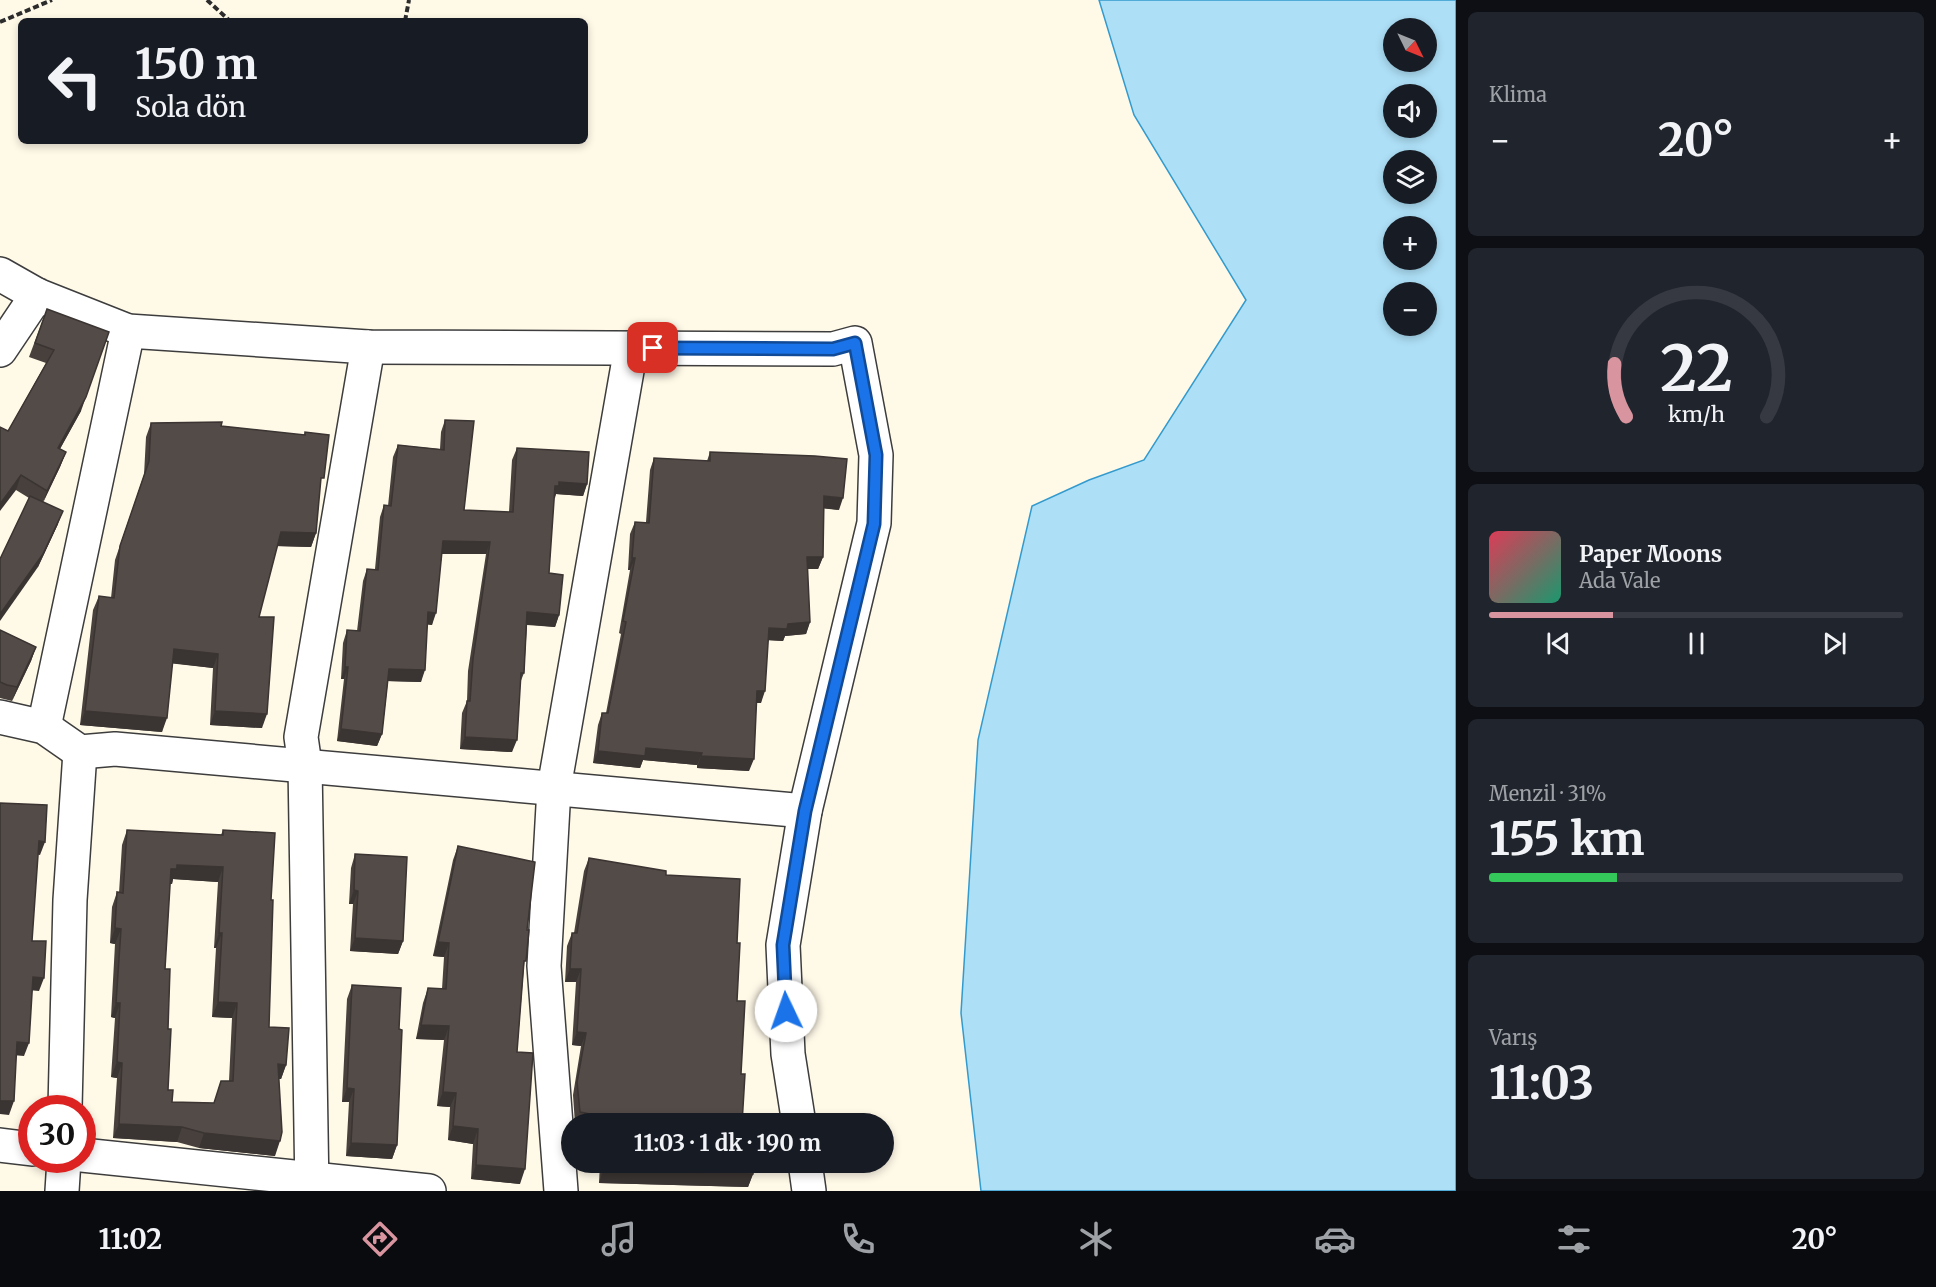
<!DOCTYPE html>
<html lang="tr">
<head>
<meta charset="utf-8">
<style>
  body { margin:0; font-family:Merriweather,serif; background:#20242c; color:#f1f3f6; height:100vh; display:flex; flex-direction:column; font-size:22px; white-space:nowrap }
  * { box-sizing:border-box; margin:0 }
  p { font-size:20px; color:#9ea1a6 }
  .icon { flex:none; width:33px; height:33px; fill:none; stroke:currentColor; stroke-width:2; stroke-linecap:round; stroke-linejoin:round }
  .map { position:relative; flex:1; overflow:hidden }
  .details { display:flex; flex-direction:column; gap:12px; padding:12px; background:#0d0f14; width:480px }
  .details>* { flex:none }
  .hud { position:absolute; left:18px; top:18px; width:570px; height:126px; border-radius:9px; box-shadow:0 3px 9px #0003; background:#171b24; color:#f1f3f6; overflow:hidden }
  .needle { width:39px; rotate:133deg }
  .fabs { position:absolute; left:1383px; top:18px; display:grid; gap:12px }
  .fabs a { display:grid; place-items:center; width:54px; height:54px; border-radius:50%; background:#171b24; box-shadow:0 3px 9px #0003; font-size:30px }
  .speed { position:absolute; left:18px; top:1095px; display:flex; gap:12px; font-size:30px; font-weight:700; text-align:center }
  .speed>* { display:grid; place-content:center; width:78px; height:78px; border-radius:50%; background:#171b24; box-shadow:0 3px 9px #0003; line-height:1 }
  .speed .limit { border:9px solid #d22; background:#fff; color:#111 }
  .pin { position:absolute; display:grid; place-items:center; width:51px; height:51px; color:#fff; margin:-26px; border-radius:12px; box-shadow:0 3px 9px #0006 }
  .me { position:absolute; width:66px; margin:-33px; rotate:357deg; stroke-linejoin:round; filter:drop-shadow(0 0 4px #0008) }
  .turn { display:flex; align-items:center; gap:21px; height:126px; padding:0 18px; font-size:27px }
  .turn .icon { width:78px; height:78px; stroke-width:2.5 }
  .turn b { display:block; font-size:42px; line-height:51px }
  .big { font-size:45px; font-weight:700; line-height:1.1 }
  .details .widget { flex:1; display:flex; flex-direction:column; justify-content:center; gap:9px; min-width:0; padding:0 21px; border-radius:9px; background:#20242c }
  .details .dial { align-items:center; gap:0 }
  .dial svg { height:156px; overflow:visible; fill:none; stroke:#363941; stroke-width:7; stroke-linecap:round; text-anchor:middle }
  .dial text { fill:#f1f3f6; stroke:none }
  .song { display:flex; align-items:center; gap:18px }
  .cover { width:72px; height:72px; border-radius:9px; background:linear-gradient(135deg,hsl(350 70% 55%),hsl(160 70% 35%)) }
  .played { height:6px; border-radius:3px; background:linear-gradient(90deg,#d8959f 30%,#363941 30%) }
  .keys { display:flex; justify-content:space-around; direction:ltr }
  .heat { display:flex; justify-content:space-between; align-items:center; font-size:33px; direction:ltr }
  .charge { height:9px; border-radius:4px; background:linear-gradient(90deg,#34c759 31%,#363941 0) }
  .trip { position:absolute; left:561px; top:1113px; width:333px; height:60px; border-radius:30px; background:#171b24; box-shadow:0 3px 9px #0003; font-weight:700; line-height:60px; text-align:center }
  .tabs { display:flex; height:96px; justify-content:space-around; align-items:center; background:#090b0e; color:#9ea1a6 }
  .tabs .icon { width:42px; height:42px }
  .tabs .active { color:#d8959f }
  .tabs b { font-size:27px; color:#f1f3f6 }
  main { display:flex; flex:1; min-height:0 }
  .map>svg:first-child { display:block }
  .water { fill:#addff6; stroke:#339acd; stroke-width:1.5; fill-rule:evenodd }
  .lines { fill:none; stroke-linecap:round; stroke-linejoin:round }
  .minor-casing { stroke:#3d3d3d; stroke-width:36 }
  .path { stroke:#2c2c2c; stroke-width:4; stroke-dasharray:6 3; stroke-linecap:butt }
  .minor { stroke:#fff; stroke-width:33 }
  .wall { fill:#47403d; fill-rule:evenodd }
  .shaded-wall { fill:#3a3432 }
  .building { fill:#534b47; stroke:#3a3432; stroke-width:1.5; fill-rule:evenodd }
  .route-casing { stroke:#114b97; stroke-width:15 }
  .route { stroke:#1a73e8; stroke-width:10 }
</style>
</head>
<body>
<main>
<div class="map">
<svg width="1456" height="1191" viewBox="0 0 1456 1191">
  <rect width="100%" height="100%" fill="#fff9e8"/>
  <path class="water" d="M1099,0H1456V1191H981L961,1013L978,740L1032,506L1089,480L1144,460L1246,300L1134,115ZM1394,28H1426V62H1394ZM1394,94H1426V128H1394ZM1394,160H1426V194H1394ZM1394,226H1426V260H1394ZM1394,292H1426V326H1394Z"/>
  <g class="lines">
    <g class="minor-casing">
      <g id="minor">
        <path d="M0,274L37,295L128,331L368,347L833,349L855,343L876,455L874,523L805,811L783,945L788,1054L799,1124"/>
        <path d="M0,350L37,295"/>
        <path d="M0,717L44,727L80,752L115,749L805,811"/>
        <path d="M44,727L128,331"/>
        <path d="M65,1108L70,900L80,752"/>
        <path d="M0,1145L32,1149"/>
        <path d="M82,1155L429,1191"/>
        <path d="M805,1162L809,1191"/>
        <path d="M62,1191L64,1160"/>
        <path d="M312,1191L305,765L301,737L368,347"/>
        <path d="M561,1191L544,966L554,788L631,348"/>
      </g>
    </g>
    <g class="path">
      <path d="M207,0L230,21"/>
      <path d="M405,21L409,0"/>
      <path d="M0,22L52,0"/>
    </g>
    <use href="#minor" class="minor"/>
  </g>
  <g class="wall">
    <path d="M47,309L81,411L60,449L66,452L60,467L43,502L58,524L38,567L29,498L16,490L8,431L46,363L29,357Z"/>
    <path d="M445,420L464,510L509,512L512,460L517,448L587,484L583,496L556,494L554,498L549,573L559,615L555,627L527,625L524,673L520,683L512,752L460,749L462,713L467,701L468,671L486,554H442L432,625L427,624L421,682L388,681L382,734L377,746L337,741L344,679H341L343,643L347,630L357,631L363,581L367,569H375L380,517L384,505L388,506L393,457L398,445L440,449L441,432Z"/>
    <path d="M151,423L221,426L304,435L305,432L320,488L316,533L311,547L277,546L259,617L262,728L210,725L213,668L172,663L162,732L80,725L93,610L99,596L111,598L115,560L144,475L146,437Z"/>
    <path d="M710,452L839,510L824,508L823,557L818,569H807L810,622L806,634L785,636L783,641L768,640L761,703H756L749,771L697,768V765L643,760L640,768L593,763L598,725L602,713H606L621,634L619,633L630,570H628L630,534L635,522H646L650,470L654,458L707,461Z"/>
    <path d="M0,630L36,647L31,661L12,701L0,698Z"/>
    <path d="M127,830L221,835L223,830L271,900L269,1027L286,1065L281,1079H279L275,1156L199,1148L177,1142L113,1138L117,1078L111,1077L115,1018L111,1017L115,944L110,943L112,907L117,892L119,893L122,845ZM173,879L218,882L214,948H216L212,1017L232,1018L229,1081H221L214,1103L172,1102L168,1090V1029L165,969L170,884H172Z"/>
    <path d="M458,846L527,930L517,1052L520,1184L471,1179L473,1144L448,1140L450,1107L437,1106L444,1040L416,1039L423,1003L428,988L442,989L444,957L433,956L453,860Z"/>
    <path d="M355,854L403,941L398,954L350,951L353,904H349L351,868Z"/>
    <path d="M589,858L666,875L737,943V1001L741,1074L742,1124H575L573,1095L581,1046L572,1045L576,982H565L567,946L572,933H574L584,871Z"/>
    <path d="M352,985L399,1029L397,1145L392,1159L346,1156L349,1102H342L347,999Z"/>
    <path d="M600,1162H754L753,1174L748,1187L599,1183Z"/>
  </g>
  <g class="shaded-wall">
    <path d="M86,397L81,411L52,463L58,448Z"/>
    <path d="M66,452L60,467L42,505L47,491Z"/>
    <path d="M21,475L16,490L0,511V504Z"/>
    <path d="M559,482L587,484L583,496L556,494L555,498H550L555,486Z"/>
    <path d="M824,496L843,498L839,510L819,508Z"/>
    <path d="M63,511L58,524L38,567L0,621V614Z"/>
    <path d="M281,532L316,533L311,547L275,546Z"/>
    <path d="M443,541L490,542L486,554H439Z"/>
    <path d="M807,557H823L818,569H802Z"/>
    <path d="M632,558H635L630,570H628Z"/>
    <path d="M428,612L436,613L432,625L423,624Z"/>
    <path d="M527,612L559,615L555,627L523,624Z"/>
    <path d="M810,622L806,634L785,636L783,641L765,640L769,628L788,624Z"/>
    <path d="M36,647L31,661L12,701L17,687Z"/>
    <path d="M174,649L218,654L213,668L168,663Z"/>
    <path d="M345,667H348L344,679H341Z"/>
    <path d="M389,669L425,670L421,682L385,681Z"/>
    <path d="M757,691H765L761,703H752Z"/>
    <path d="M85,711L167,718L162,732L80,725Z"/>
    <path d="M215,711L267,714L262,728L210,725Z"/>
    <path d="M341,729L382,734L377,746L337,741Z"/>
    <path d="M465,737L517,740L512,752L460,749Z"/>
    <path d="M646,748L702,753L697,765L643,760L640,768L593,763L598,751Z"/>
    <path d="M701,756L754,759L749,771L697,768Z"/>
    <path d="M39,841L45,842L40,855L34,854Z"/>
    <path d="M177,865L223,867L218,882L173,879L172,884L166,883L171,869Z"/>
    <path d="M354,890L358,891L353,904H349Z"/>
    <path d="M115,928L121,929L115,944L110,943Z"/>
    <path d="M219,933H222L216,948H214Z"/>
    <path d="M355,938L403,941L398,954L350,951Z"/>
    <path d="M438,942L449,943L444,957L433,956Z"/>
    <path d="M570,969H581L576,982H565Z"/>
    <path d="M33,977L44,978L39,991L28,990Z"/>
    <path d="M218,1002L237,1003L232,1018L212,1017Z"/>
    <path d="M116,1003H120L115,1018L111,1017Z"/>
    <path d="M421,1025L449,1026L444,1040L416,1039Z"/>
    <path d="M577,1032L586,1033L581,1046L572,1045Z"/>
    <path d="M17,1042L29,1043L24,1056L12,1055Z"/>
    <path d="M117,1062L122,1063L117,1078L111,1077Z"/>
    <path d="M278,1064L286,1065L281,1079H273Z"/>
    <path d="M347,1088L354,1089L349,1102H342Z"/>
    <path d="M443,1092L456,1093L450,1107L437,1106Z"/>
    <path d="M0,1101H14L9,1115L0,1114Z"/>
    <path d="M119,1124L182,1127L177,1142L113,1138Z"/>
    <path d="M453,1126L478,1129L473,1144L448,1140Z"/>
    <path d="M204,1133L280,1141L275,1156L199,1148Z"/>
    <path d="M351,1143L397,1145L392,1159L346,1156Z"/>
    <path d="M476,1165L525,1169L520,1184L471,1179Z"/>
    <path d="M603,1170L753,1174L748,1187L599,1183Z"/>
  </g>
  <g class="building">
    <path d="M47,309L109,332L86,397L58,448L66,452L47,491L21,475L0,504V427L8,431L54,350L35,343Z"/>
    <path d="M445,420L474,421L464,510L513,512L517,448L589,452L587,484L559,482V486H555L549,573L563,575L559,615L527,612L524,673H521L517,740L465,737L467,701H470L473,659L490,542L443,541L436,613L428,612L425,670L389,669L382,734L341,729L348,667H345L347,630L360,631L367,569L378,570L384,505L391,506L398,445L444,450Z"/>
    <path d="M222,422L221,426L305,435V432L329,435L324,478H321L316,533L281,532L259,617H274L267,714L215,711L218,654L174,649L167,718L85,711L99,596L114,598L120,546L149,461L151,423Z"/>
    <path d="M710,452L815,456L847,459L843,498L824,496L823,557H807L810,622L788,624L787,629L769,628L765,691H757L754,759L701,756L702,753L646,748L645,756L598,751L602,713H608L626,622L623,621L635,558H632L635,522L649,523L654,458L710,461Z"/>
    <path d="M30,496L63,511L43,554L0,614V559Z"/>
    <path d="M0,630L36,647L17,687L7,685L0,682Z"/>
    <path d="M0,803L47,805L45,842L39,841L32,941H46L44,978L33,977L29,1043L17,1042L14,1101H0Z"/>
    <path d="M127,830L223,835V830L275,833L271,900H273L269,1027L289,1028L286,1065L278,1064L282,1132L280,1141L204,1133L182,1127L119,1124L122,1063L117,1062L120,1003H116L121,929L115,928L117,892L123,893ZM177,865L223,867L219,933H222L218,1002L237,1003L233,1081H221L214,1103L172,1102L173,1090H168L171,1029H168L170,969H165L171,869H177Z"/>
    <path d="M458,846L535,862L527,930H529L526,961H524L517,1052L533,1053L525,1169L476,1165L478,1129L453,1126L456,1093L443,1092L449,1026L421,1025L428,988L446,989L449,943L438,942Z"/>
    <path d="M355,854L407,857L403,941L355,938L358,891L354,890Z"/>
    <path d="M589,858L666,871V875L740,879L737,943H740L737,1001H745L741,1074H745L742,1124H606V1117L580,1112L577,1082L586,1033L577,1032L581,969H570L572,933H577Z"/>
    <path d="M352,985L401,988L399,1029L402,1030L397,1145L351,1143L354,1089L347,1088Z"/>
    <path d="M604,1162H754L753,1174L603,1170Z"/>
  </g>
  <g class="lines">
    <g class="route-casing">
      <path id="route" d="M653,348L833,349L855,343L876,455L874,524L805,811L783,945L786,1011"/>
    </g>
    <use href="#route" class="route"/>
  </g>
</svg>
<div class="fabs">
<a><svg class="needle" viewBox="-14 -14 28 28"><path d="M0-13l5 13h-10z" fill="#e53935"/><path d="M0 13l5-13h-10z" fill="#9ea1a6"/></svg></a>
<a><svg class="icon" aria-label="sound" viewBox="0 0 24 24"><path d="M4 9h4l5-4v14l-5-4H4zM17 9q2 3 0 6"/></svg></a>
<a><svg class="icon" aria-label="layers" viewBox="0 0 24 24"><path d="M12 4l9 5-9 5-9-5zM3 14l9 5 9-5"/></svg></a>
<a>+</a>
<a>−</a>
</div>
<div class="speed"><div class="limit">30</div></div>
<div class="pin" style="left:653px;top:348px;background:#d93025"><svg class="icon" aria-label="arrive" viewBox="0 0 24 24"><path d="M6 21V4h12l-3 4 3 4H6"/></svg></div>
<svg class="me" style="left:786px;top:1011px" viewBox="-20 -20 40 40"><circle r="19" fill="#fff"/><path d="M0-13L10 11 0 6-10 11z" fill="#1a73e8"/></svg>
<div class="trip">11:03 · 1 dk · 190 m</div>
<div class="hud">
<div class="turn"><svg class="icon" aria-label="left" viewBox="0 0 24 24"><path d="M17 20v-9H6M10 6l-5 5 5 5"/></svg><div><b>150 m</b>Sola dön</div></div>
</div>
</div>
<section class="details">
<div class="widget"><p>Klima</p>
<div class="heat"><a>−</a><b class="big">20°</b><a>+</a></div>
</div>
<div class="widget dial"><svg viewBox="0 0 100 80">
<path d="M14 69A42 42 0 1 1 86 69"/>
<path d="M14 69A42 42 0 0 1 8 42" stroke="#d8959f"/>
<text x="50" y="56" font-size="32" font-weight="700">22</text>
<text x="50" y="72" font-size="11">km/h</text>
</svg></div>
<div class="widget">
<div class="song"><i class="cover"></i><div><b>Paper Moons</b><p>Ada Vale</p></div></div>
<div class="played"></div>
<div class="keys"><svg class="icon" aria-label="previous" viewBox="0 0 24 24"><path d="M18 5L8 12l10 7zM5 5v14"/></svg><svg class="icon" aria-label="pause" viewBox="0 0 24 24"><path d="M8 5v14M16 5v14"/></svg><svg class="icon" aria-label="next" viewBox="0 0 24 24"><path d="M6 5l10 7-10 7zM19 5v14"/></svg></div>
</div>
<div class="widget"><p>Menzil · 31%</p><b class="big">155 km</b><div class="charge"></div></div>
<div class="widget"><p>Varış</p><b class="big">11:03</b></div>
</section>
</main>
<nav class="tabs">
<b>11:02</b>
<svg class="icon active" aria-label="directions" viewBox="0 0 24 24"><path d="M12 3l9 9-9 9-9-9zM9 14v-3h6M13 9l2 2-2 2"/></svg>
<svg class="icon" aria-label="music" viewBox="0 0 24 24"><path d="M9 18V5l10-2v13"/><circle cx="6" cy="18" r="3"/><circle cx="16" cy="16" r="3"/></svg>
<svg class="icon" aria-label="phone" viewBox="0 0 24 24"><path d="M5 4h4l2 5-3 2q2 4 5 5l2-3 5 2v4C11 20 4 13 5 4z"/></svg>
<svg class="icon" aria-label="climate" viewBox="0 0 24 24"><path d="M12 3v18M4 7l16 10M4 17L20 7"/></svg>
<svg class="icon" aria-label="car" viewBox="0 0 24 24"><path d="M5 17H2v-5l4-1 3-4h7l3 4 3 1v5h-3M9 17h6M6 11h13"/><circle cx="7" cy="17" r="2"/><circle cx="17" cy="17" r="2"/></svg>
<svg class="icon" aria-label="filters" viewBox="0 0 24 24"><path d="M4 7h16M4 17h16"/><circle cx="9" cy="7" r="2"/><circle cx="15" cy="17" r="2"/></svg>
<b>20°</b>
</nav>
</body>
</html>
